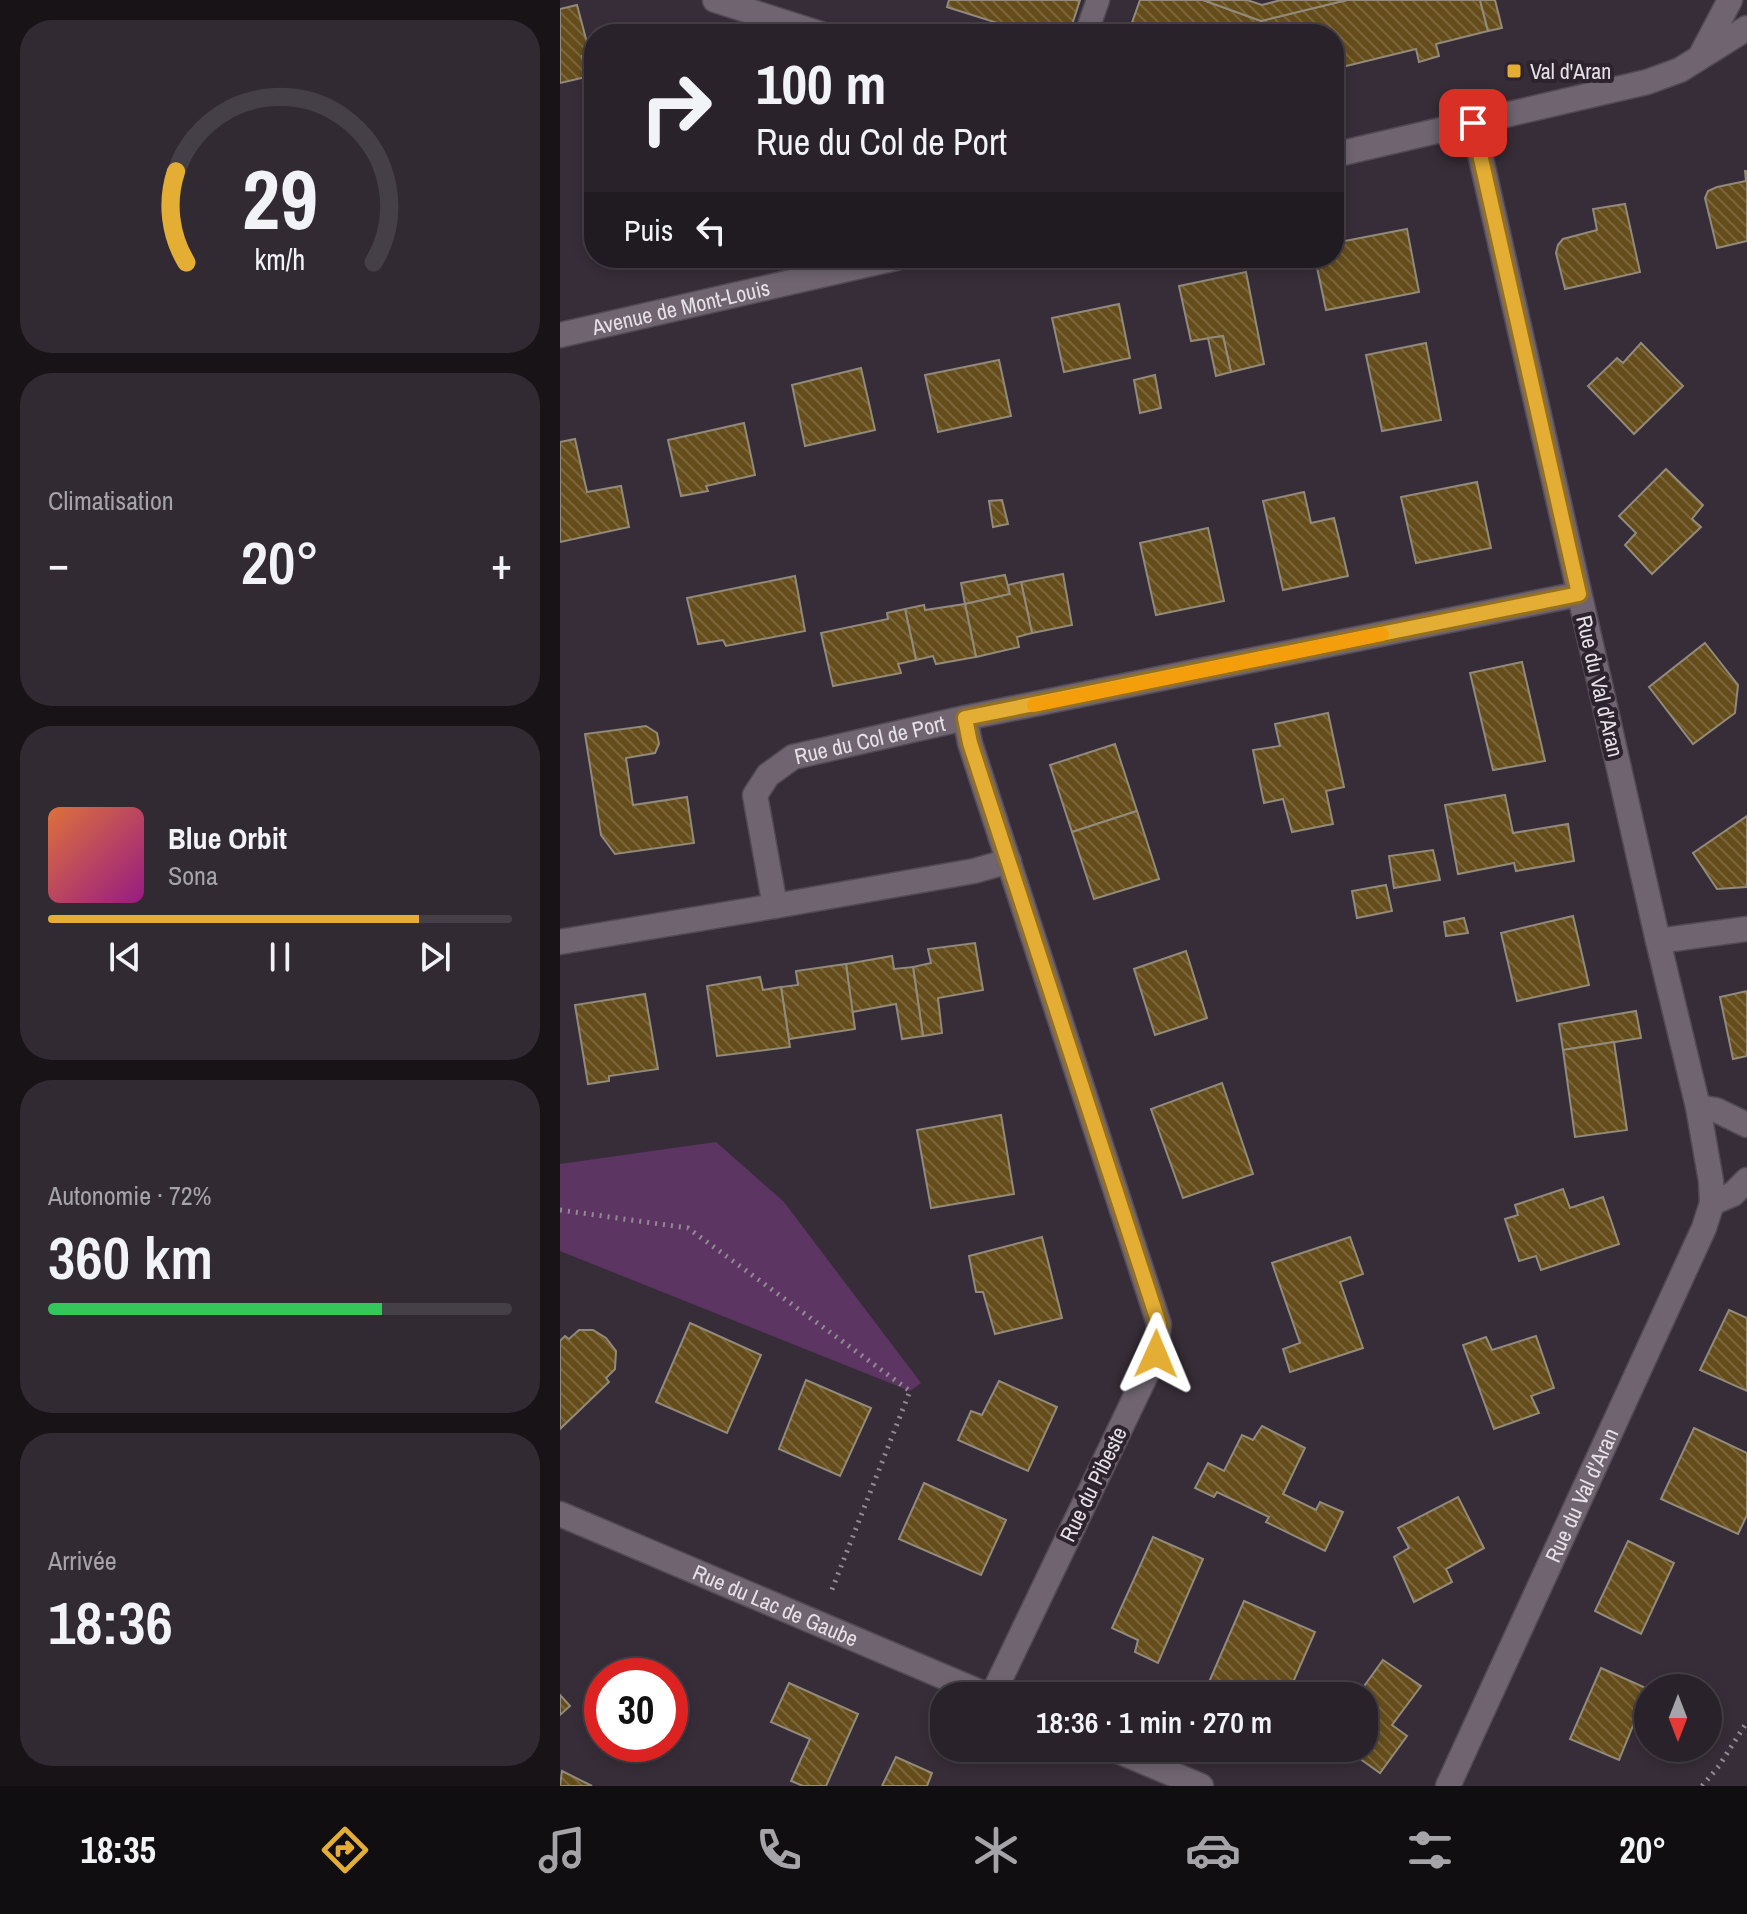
<!DOCTYPE html>
<html lang="fr">
<head>
<meta charset="utf-8">
<style>
  body { margin:0; font-family:"Archivo Narrow",sans-serif; background:#312a32; color:#f1f3f6; height:100vh; display:flex; flex-direction:column; font-size:30px; white-space:nowrap }
  * { box-sizing:border-box; margin:0 }
  p { font-size:26px; color:#a5a4a8 }
  .icon { flex:none; width:44px; height:44px; fill:none; stroke:currentColor; stroke-width:2; stroke-linecap:round; stroke-linejoin:round }
  .map { position:relative; flex:1; overflow:hidden }
  .side { display:flex; flex-direction:column; gap:20px; padding:20px; background:#171317; width:560px }
  .side>* { flex:none }
  .top-card { position:absolute; left:24px; top:24px; width:760px; height:244px; border-radius:32px; box-shadow:0 4px 12px #0003,0 0 0 2px #453f47; background:#29222a; color:#f1f3f6; overflow:hidden }
  .needle { width:52px; rotate:180deg }
  .fabs { position:absolute; left:1074px; top:1674px; display:grid; gap:16px }
  .fabs a { display:grid; place-items:center; width:88px; height:88px; border-radius:50%; background:#29222a; box-shadow:0 4px 12px #0003,0 0 0 2px #453f47; font-size:40px }
  .speed { position:absolute; left:24px; top:1658px; display:flex; gap:16px; font-size:40px; font-weight:700; text-align:center }
  .speed>* { display:grid; place-content:center; width:104px; height:104px; border-radius:50%; background:#29222a; box-shadow:0 4px 12px #0003,0 0 0 2px #453f47; line-height:1 }
  .speed .limit { border:12px solid #d22; background:#fff; color:#111 }
  .pin { position:absolute; display:grid; place-items:center; width:68px; height:68px; color:#fff; margin:-34px; border-radius:16px; box-shadow:0 4px 12px #0006 }
  .me { position:absolute; width:88px; margin:-44px; rotate:1deg; stroke-linejoin:round; filter:drop-shadow(0 0 6px #0008) }
  .turn { display:flex; align-items:center; gap:28px; height:168px; padding:0 40px; font-size:36px }
  .turn .icon { width:104px; height:104px; stroke-width:2.5 }
  .turn b { display:block; font-size:56px; line-height:68px }
  .then { display:flex; align-items:center; height:76px; padding:0 40px; background:#0003; gap:16px; font-size:30px }
  .big { font-size:60px; font-weight:600; line-height:1.1 }
  .side .tile { flex:1; display:flex; flex-direction:column; justify-content:center; gap:12px; min-width:0; padding:0 28px; border-radius:32px; background:#312a32 }
  .side .dial { align-items:center; gap:0 }
  .dial svg { height:208px; overflow:visible; fill:none; stroke:#453f47; stroke-width:7; stroke-linecap:round; text-anchor:middle }
  .dial text { fill:#f1f3f6; stroke:none }
  .song { display:flex; align-items:center; gap:24px }
  .cover { width:96px; height:96px; border-radius:12px; background:linear-gradient(135deg,hsl(20 70% 55%),hsl(310 70% 35%)) }
  .played { height:8px; border-radius:4px; background:linear-gradient(90deg,#e4ae35 80%,#453f47 80%) }
  .keys { display:flex; justify-content:space-around; direction:ltr }
  .heat { display:flex; justify-content:space-between; align-items:center; font-size:44px; direction:ltr }
  .charge { height:12px; border-radius:6px; background:linear-gradient(90deg,#34c759 72%,#453f47 0) }
  .trip { position:absolute; left:370px; top:1682px; width:448px; height:80px; border-radius:32px; background:#29222a; box-shadow:0 4px 12px #0003,0 0 0 2px #453f47; font-weight:600; line-height:80px; text-align:center }
  .menu { display:flex; height:128px; justify-content:space-around; align-items:center; background:#100e11; color:#a5a4a8 }
  .menu .icon { width:56px; height:56px }
  .menu .selected { color:#e4ae35 }
  .menu b { font-size:36px; color:#f1f3f6 }
  main { display:flex; flex:1; min-height:0 }
  .map>svg:first-child { display:block }
  .grass { fill:#5c3562 }
  .building { fill:url(#building-back-hatch); stroke:#928a7b; stroke-width:2 }
  .lines { fill:none; stroke-linecap:round; stroke-linejoin:round }
  .lane-casing { stroke:#524a53; stroke-width:25 }
  .street-casing { stroke:#524a53; stroke-width:27 }
  .path { stroke:#928a93; stroke-width:5; stroke-dasharray:2 6; stroke-linecap:butt }
  .lane { stroke:#6f6470; stroke-width:22 }
  .street { stroke:#6f6470; stroke-width:24 }
  .route-casing { stroke:#947122; stroke-width:20 }
  .route { stroke:#e4ae35; stroke-width:14 }
  .slow { stroke:#f59e0b; stroke-width:14 }
  .poi-dot { fill:#e4ae35; stroke:#2d232e; stroke-width:3 }
  .labels { text-anchor:middle; stroke-width:8; stroke-linejoin:round; paint-order:stroke }
  .poi-label { font-size:22px; fill:#e6e0e7; stroke:#2d232e; text-anchor:start }
  .street-label { font-size:22px; fill:#e6e0e7; stroke:#2d232e }
</style>
</head>
<body>
<main>
<section class="side">
<div class="tile dial"><svg viewBox="0 0 100 80">
<path d="M14 69A42 42 0 1 1 86 69"/>
<path d="M14 69A42 42 0 0 1 10 34" stroke="#e4ae35"/>
<text x="50" y="56" font-size="32" font-weight="700">29</text>
<text x="50" y="72" font-size="11">km/h</text>
</svg></div>
<div class="tile"><p>Climatisation</p>
<div class="heat"><a>−</a><b class="big">20°</b><a>+</a></div>
</div>
<div class="tile">
<div class="song"><i class="cover"></i><div><b>Blue Orbit</b><p>Sona</p></div></div>
<div class="played"></div>
<div class="keys"><svg class="icon" aria-label="previous" viewBox="0 0 24 24"><path d="M18 5L8 12l10 7zM5 5v14"/></svg><svg class="icon" aria-label="pause" viewBox="0 0 24 24"><path d="M8 5v14M16 5v14"/></svg><svg class="icon" aria-label="next" viewBox="0 0 24 24"><path d="M6 5l10 7-10 7zM19 5v14"/></svg></div>
</div>
<div class="tile"><p>Autonomie · 72%</p><b class="big">360 km</b><div class="charge"></div></div>
<div class="tile"><p>Arrivée</p><b class="big">18:36</b></div>
</section>
<div class="map">
<svg width="1187" height="1786" viewBox="0 0 1187 1786">
  <defs>
    <pattern id="building-back-hatch" width="6" height="6" patternUnits="userSpaceOnUse" patternTransform="scale(2)"><rect width="6" height="6" fill="#654d1b"/><path d="M-1 5l2 2M0 0l6 6M5-1l2 2" fill="none" stroke="#7b663c"/></pattern>
  </defs>
  <rect width="100%" height="100%" fill="#372d38"/>
  <path class="grass" d="M156,1142L224,1202L361,1383L350,1391L0,1251V1164Z"/>
  <g class="building">
    <path d="M389,0H520L509,34H472L387,7Z"/>
    <path d="M580,0H643L701,21L787,0H920L928,31L876,44L879,56L859,62L856,49L774,69V34H568Z"/>
    <path d="M643,0H687L702,5L721,0H787L701,21Z"/>
    <path d="M920,0H935L942,28L928,31Z"/>
    <path d="M17,5L30,54L22,56L26,77L0,83V9Z"/>
    <path d="M1185,171H1187V241L1157,248L1145,198L1148,191L1157,187L1186,181Z"/>
    <path d="M34,177V209L27,178Z"/>
    <path d="M1065,204L1080,272L1005,289L996,253L998,245L1003,239L1037,230L1033,209Z"/>
    <path d="M847,229L859,292L766,310L755,258H774V243Z"/>
    <path d="M686,272L704,364L671,372L663,336L631,341L619,286Z"/>
    <path d="M559,304L570,358L504,372L492,318Z"/>
    <path d="M663,336L671,372L656,376L648,338Z"/>
    <path d="M866,343L881,420L822,431L806,355Z"/>
    <path d="M1081,343L1123,386L1074,434L1028,386L1057,358L1063,363Z"/>
    <path d="M439,360L451,416L378,432L365,375Z"/>
    <path d="M301,368L315,430L245,446L232,385Z"/>
    <path d="M595,375L601,408L580,413L574,380Z"/>
    <path d="M184,423L195,475L146,486L148,491L121,496L108,440Z"/>
    <path d="M15,439L27,492L61,486L69,527L0,542V442Z"/>
    <path d="M1106,469L1143,505L1132,519L1141,527L1092,574L1065,545L1076,533L1059,516Z"/>
    <path d="M917,482L931,548L856,563L841,497Z"/>
    <path d="M744,492L751,523L774,518L788,576L723,590L703,501Z"/>
    <path d="M442,500L448,524L433,527L429,501Z"/>
    <path d="M648,528L664,601L596,615L580,543Z"/>
    <path d="M503,574L512,625L472,633L461,582Z"/>
    <path d="M445,575L450,594L405,604L401,583Z"/>
    <path d="M235,576L245,631L166,646L163,640L138,644L127,598Z"/>
    <path d="M461,582L472,633L457,637L459,647L416,657L405,604L450,594L448,585Z"/>
    <path d="M405,604L416,657L376,664L373,656L356,660L345,609L364,605L365,610Z"/>
    <path d="M345,609L356,660L338,664L341,673L273,686L261,633L328,619L327,613Z"/>
    <path d="M1145,643L1178,685L1175,713L1133,744L1089,687Z"/>
    <path d="M962,662L985,761L933,770L910,673Z"/>
    <path d="M768,713L784,787L766,791L773,824L732,832L723,799L704,803L693,750L720,746L715,724Z"/>
    <path d="M86,726L97,733L99,744L95,753L66,758L73,805L127,797L134,843L55,854L41,835L25,734Z"/>
    <path d="M555,744L577,811L512,832L490,765Z"/>
    <path d="M945,795L953,833L1008,824L1014,861L956,871L954,863L898,874L885,805Z"/>
    <path d="M577,811L599,879L534,899L512,832Z"/>
    <path d="M1187,816V887L1157,889L1133,853Z"/>
    <path d="M873,850L880,880L834,888L829,856Z"/>
    <path d="M826,885L832,911L797,918L792,891Z"/>
    <path d="M1013,916L1029,985L957,1001L941,933Z"/>
    <path d="M904,918L908,933L886,936L884,922Z"/>
    <path d="M415,943L423,990L378,998L382,1033L363,1036L353,967L371,963L368,949Z"/>
    <path d="M626,951L647,1018L595,1035L574,969Z"/>
    <path d="M332,956L334,969L353,967L363,1036L342,1039L336,1004L292,1012L286,964Z"/>
    <path d="M286,964L295,1029L229,1039L221,987L238,985L236,971Z"/>
    <path d="M200,977L203,990L221,987L230,1047L157,1056L147,986Z"/>
    <path d="M1187,991V1056L1173,1059L1160,997Z"/>
    <path d="M85,994L98,1069L49,1076V1081L28,1084L15,1005Z"/>
    <path d="M1076,1011L1081,1038L1003,1050L999,1024Z"/>
    <path d="M1054,1042L1067,1130L1015,1137L1003,1050Z"/>
    <path d="M662,1083L693,1174L623,1198L591,1109Z"/>
    <path d="M441,1115L454,1194L371,1208L357,1130Z"/>
    <path d="M1003,1189L1010,1208L1043,1197L1059,1244L981,1270L976,1256L959,1261L945,1219L958,1215L955,1205Z"/>
    <path d="M482,1237L502,1318L435,1334L423,1292H416L409,1256Z"/>
    <path d="M790,1237L803,1274L780,1282L803,1348L730,1372L723,1349L740,1343L712,1263Z"/>
    <path d="M1169,1310L1187,1318V1391L1140,1370Z"/>
    <path d="M130,1323L201,1355L167,1433L96,1402Z"/>
    <path d="M19,1330H33L46,1338L56,1351L55,1369L46,1378L49,1382L0,1429V1341L5,1336L9,1339Z"/>
    <path d="M976,1336L994,1388L971,1396L979,1413L934,1429L903,1345L926,1337L932,1350Z"/>
    <path d="M246,1380L311,1408L280,1476L219,1449Z"/>
    <path d="M439,1381L497,1407L468,1471L398,1440L411,1411L422,1415Z"/>
    <path d="M702,1426L745,1448L723,1494L756,1510L760,1502L783,1512L765,1551L706,1522L709,1517L657,1492L654,1497L635,1488L648,1463L664,1471L682,1435L693,1440Z"/>
    <path d="M1134,1428L1187,1453V1515L1178,1534L1101,1499Z"/>
    <path d="M364,1483L446,1520L421,1575L339,1539Z"/>
    <path d="M898,1497L924,1548L886,1569L892,1582L854,1602L834,1557L849,1548L838,1528Z"/>
    <path d="M593,1537L643,1559L598,1663L575,1652L578,1640L552,1628Z"/>
    <path d="M1068,1541L1114,1563L1081,1634L1035,1611Z"/>
    <path d="M684,1601L755,1632L727,1696H681L649,1682Z"/>
    <path d="M823,1660L861,1686L832,1725L847,1736L820,1773L785,1748H804V1696H797Z"/>
    <path d="M1041,1668L1088,1689L1059,1760L1010,1739Z"/>
    <path d="M229,1683L298,1714L266,1786H243L231,1781L250,1739L211,1722Z"/>
    <path d="M0,1695L10,1706L0,1715Z"/>
    <path d="M336,1757L372,1773L367,1786H322Z"/>
    <path d="M2,1771L32,1786H0Z"/>
  </g>
  <g class="lines">
    <g class="lane-casing">
      <path id="lane" d="M526,34L538,0"/>
    </g>
    <g class="street-casing">
      <g id="street">
        <path d="M155,0L261,34"/>
        <path d="M1140,57L1170,0"/>
        <path d="M774,155L1087,82L1120,70L1187,28"/>
        <path id="s1" d="M0,335L336,258"/>
        <path d="M405,718L410,743L599,1324L596,1354L432,1696"/>
        <path d="M215,906L414,871L449,861"/>
        <path d="M1098,941L1187,929"/>
        <path id="s2" d="M0,942L215,906L195,795L208,775L233,757L405,718L1019,594"/>
        <path d="M1138,1107L1156,1110L1187,1125"/>
        <path d="M1152,1203L1173,1194L1187,1180"/>
        <path id="s3" d="M0,1514L429,1696"/>
        <path d="M551,1748L641,1786"/>
        <path id="s4" d="M888,1786L1144,1228L1152,1203L1151,1181L1138,1107L1098,941L913,123"/>
      </g>
    </g>
    <g class="path">
      <path d="M0,1210L128,1228L350,1391L271,1592"/>
      <path d="M1142,1786L1159,1766L1187,1722"/>
    </g>
    <use href="#lane" class="lane"/>
    <use href="#street" class="street"/>
  </g>
  <g class="lines">
    <g class="route-casing">
      <path id="route" d="M596,1354L599,1324L410,743L405,718L1019,594L913,123"/>
    </g>
    <use href="#route" class="route"/>
    <path class="slow" d="M474,705L822,634"/>
  </g>
  <rect class="poi-dot" x="946" y="63" width="16" height="16" rx="4"/>
  <g class="labels">
    <g class="poi-label">
      <text x="970" y="79">Val d'Aran</text>
    </g>
    <g class="street-label">
      <text dy="8" stroke="none"><textPath href="#s1" startOffset="124">Avenue de Mont-Louis</textPath></text>
      <text transform="translate(1040 686) rotate(77)" y="8">Rue du Val d'Aran</text>
      <text dy="8" stroke="none"><textPath href="#s2" startOffset="464">Rue du Col de Port</textPath></text>
      <text transform="translate(533 1484) rotate(-64)" y="8">Rue du Pibeste</text>
      <text dy="8" stroke="none"><textPath href="#s4" startOffset="320">Rue du Val d'Aran</textPath></text>
      <text dy="8" stroke="none"><textPath href="#s3" startOffset="234">Rue du Lac de Gaube</textPath></text>
    </g>
  </g>
</svg>
<div class="fabs">
<a><svg class="needle" viewBox="-14 -14 28 28"><path d="M0-13l5 13h-10z" fill="#e53935"/><path d="M0 13l5-13h-10z" fill="#a5a4a8"/></svg></a>
</div>
<div class="speed"><div class="limit">30</div></div>
<div class="pin" style="left:913px;top:123px;background:#d93025"><svg class="icon" aria-label="arrive" viewBox="0 0 24 24"><path d="M6 21V4h12l-3 4 3 4H6"/></svg></div>
<svg class="me" style="left:596px;top:1354px" viewBox="-20 -20 40 40"><path d="M0-17L14 15 0 8-14 15z" fill="#e4ae35" stroke="#fff" stroke-width="4"/></svg>
<div class="trip">18:36 · 1 min · 270 m</div>
<div class="top-card">
<div class="turn"><svg class="icon" aria-label="right" viewBox="0 0 24 24"><path d="M7 20v-9h11M14 6l5 5-5 5"/></svg><div><b>100 m</b>Rue du Col de Port</div></div>
<div class="then">Puis<svg class="icon" aria-label="left" viewBox="0 0 24 24"><path d="M17 20v-9H6M10 6l-5 5 5 5"/></svg></div>
</div>
</div>
</main>
<nav class="menu">
<b>18:35</b>
<svg class="icon selected" aria-label="directions" viewBox="0 0 24 24"><path d="M12 3l9 9-9 9-9-9zM9 14v-3h6M13 9l2 2-2 2"/></svg>
<svg class="icon" aria-label="music" viewBox="0 0 24 24"><path d="M9 18V5l10-2v13"/><circle cx="6" cy="18" r="3"/><circle cx="16" cy="16" r="3"/></svg>
<svg class="icon" aria-label="phone" viewBox="0 0 24 24"><path d="M5 4h4l2 5-3 2q2 4 5 5l2-3 5 2v4C11 20 4 13 5 4z"/></svg>
<svg class="icon" aria-label="climate" viewBox="0 0 24 24"><path d="M12 3v18M4 7l16 10M4 17L20 7"/></svg>
<svg class="icon" aria-label="car" viewBox="0 0 24 24"><path d="M5 17H2v-5l4-1 3-4h7l3 4 3 1v5h-3M9 17h6M6 11h13"/><circle cx="7" cy="17" r="2"/><circle cx="17" cy="17" r="2"/></svg>
<svg class="icon" aria-label="filters" viewBox="0 0 24 24"><path d="M4 7h16M4 17h16"/><circle cx="9" cy="7" r="2"/><circle cx="15" cy="17" r="2"/></svg>
<b>20°</b>
</nav>
</body>
</html>
